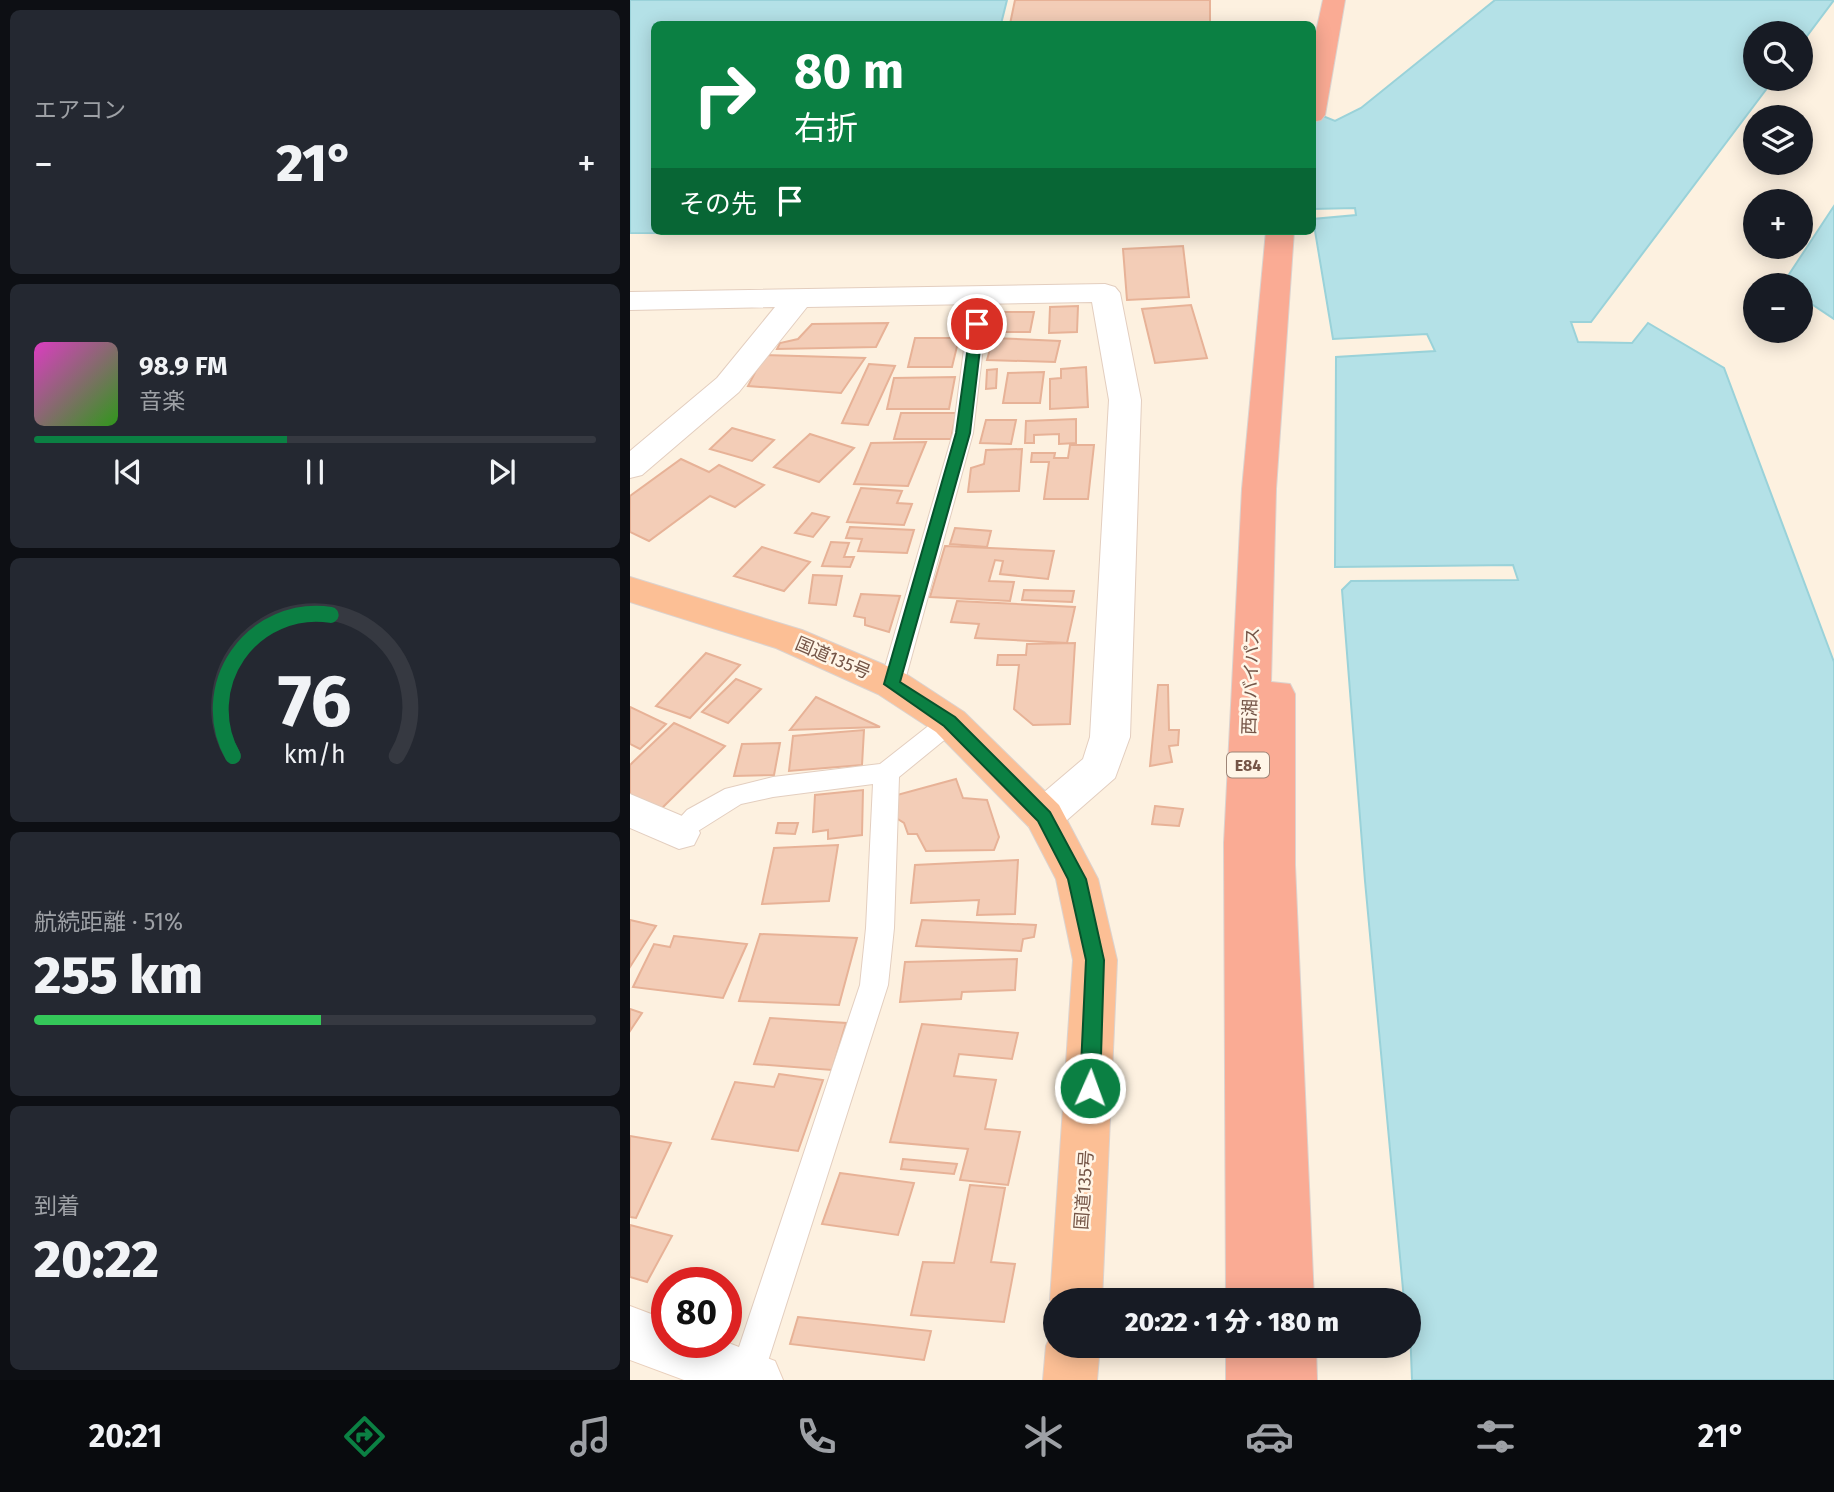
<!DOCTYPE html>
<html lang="ja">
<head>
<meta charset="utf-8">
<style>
  body { margin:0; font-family:"Fira Sans","Noto Sans JP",sans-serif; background:#242831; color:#f1f3f6; height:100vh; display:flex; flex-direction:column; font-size:26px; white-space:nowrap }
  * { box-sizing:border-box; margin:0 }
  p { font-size:23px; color:#9ea1a6 }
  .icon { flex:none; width:38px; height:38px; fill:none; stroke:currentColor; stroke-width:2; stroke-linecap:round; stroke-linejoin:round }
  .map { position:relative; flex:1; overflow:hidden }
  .side { display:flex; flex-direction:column; gap:10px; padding:10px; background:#0d0f14; width:630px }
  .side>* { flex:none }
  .banner { position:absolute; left:21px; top:21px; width:665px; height:214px; border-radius:10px; box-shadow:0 4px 18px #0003; background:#0b8043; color:#fff; overflow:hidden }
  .fabs { position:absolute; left:1113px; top:21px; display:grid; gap:14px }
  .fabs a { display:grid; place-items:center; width:70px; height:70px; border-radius:50%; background:#171b24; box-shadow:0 4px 18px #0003; font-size:35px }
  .speed { position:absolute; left:21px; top:1267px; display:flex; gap:14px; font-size:35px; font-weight:700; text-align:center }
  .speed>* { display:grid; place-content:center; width:91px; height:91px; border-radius:50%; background:#171b24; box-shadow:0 4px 18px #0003; line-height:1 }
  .speed .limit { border:10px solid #d22; background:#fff; color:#111 }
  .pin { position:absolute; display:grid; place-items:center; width:60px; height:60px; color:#fff; margin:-30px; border:4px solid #fff; border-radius:50%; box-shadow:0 2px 7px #0007 }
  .me { position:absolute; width:77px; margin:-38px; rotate:2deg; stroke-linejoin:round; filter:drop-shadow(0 0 5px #0008) }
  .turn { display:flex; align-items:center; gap:24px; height:147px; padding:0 28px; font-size:32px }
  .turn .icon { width:91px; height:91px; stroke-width:2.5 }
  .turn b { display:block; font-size:49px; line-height:60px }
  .then { display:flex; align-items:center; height:66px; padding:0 28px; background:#0003; gap:14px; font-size:26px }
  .big { font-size:52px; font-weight:800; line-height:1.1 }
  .side .card { flex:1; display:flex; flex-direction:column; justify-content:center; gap:10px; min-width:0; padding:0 24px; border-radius:10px; background:#242831 }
  .side .dial { align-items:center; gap:0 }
  .dial svg { height:182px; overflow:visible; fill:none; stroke:#363941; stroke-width:7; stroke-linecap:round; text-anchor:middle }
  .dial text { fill:#f1f3f6; stroke:none }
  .song { display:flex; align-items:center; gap:21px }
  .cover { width:84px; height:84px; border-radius:10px; background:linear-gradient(135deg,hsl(310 70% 55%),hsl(110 70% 35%)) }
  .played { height:7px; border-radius:4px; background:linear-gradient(90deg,#0b8043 45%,#363941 45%) }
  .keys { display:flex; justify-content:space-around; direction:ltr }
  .heat { display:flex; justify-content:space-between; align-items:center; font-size:38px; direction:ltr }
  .charge { height:10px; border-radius:5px; background:linear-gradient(90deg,#34c759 51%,#363941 0) }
  .trip { position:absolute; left:413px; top:1288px; width:378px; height:70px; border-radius:35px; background:#171b24; box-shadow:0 4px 18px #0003; font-weight:800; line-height:70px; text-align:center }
  .dock { display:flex; height:112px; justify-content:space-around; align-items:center; background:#090b0e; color:#9ea1a6 }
  .dock .icon { width:49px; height:49px }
  .dock .current { color:#0b8043 }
  .dock b { font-size:32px; color:#f1f3f6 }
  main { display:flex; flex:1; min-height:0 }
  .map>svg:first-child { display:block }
  .water { fill:#b4e1e7; stroke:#9ad2d9; stroke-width:2 }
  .building { fill:#f3cdb7; stroke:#e7b297; stroke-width:2 }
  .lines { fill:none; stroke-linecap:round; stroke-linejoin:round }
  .service-casing { stroke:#e3cebf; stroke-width:2 }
  .minor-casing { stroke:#e3cebf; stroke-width:2 }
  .secondary-casing { stroke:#e9cfbc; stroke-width:2 }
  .trunk-casing { stroke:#dbd3cf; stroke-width:2 }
  .motorway-casing { stroke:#dbd3cf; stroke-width:2 }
  .service { fill:#fff; fill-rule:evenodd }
  .minor { fill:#fff; fill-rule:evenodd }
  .secondary { fill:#fff; fill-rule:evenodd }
  .trunk { fill:#fcbf95; fill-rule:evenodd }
  .motorway { fill:#faab94; fill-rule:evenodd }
  .route { fill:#0b8043; stroke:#07532c; stroke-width:2 }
  .labels { text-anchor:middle; stroke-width:5; stroke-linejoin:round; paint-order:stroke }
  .shield { fill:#fff5e7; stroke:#9e8577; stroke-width:2 }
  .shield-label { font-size:16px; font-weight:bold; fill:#755547 }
  .street-label { font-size:18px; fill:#755547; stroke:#fff5e7 }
</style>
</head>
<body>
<main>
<section class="side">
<div class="card"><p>エアコン</p>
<div class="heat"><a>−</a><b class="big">21°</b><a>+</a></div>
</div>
<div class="card">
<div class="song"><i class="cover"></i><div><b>98.9 FM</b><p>音楽</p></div></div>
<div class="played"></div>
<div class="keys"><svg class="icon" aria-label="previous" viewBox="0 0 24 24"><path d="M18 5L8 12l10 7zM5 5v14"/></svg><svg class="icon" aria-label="pause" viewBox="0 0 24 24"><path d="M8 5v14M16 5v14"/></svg><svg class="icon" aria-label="next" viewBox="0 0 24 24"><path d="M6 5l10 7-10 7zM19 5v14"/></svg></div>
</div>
<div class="card dial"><svg viewBox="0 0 100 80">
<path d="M14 69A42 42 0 1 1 86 69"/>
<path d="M14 69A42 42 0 0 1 57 7" stroke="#0b8043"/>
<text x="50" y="56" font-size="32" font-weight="700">76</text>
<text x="50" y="72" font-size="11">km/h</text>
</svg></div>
<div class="card"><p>航続距離 · 51%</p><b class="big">255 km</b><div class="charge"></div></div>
<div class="card"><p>到着</p><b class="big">20:22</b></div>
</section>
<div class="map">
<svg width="1204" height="1380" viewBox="0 0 1204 1380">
  <rect width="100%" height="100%" fill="#fdf1e0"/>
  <g class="water">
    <path d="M0,0H377L371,24H24V231H409V234L0,233Z"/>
    <path d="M865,0H1204L1171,44V33H1125V79H1144L961,322H941L948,342L1002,343L1018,323L1094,368L1204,662V1380H782L779,1300H774L735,881L712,590L721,581L888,580L883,565L705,567L706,357L805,351L797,334L703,339L683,219L726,215L725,208L683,209V112L705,121L731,108Z"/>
    <path d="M1204,206V319L1171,297V285H1152Z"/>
  </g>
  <g class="building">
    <path d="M385,0H580V24H380Z"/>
    <path d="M553,246L559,297L497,300L493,249Z"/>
    <path d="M561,305L577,358L525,363L512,309Z"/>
    <path d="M448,306L447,332L419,333L420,307Z"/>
    <path d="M357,312H404L400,332H353Z"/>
    <path d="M258,323L246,347L147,349L150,343L168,339L182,324Z"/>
    <path d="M285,338H329L322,367H278Z"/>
    <path d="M363,338L430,341L425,362L357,360Z"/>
    <path d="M134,355L235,358L211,393L118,386Z"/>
    <path d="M239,364L265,366L238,425L212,423Z"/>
    <path d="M456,367L458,407L420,409V379L431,378V369Z"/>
    <path d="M367,369L366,388L356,389L357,370Z"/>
    <path d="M414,372L410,403H373L378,373Z"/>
    <path d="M325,377L319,409H257L264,378Z"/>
    <path d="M271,413H326L321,439H264Z"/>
    <path d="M446,419V443L429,444V434L404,435V443H395L396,421Z"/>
    <path d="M356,420H386L381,444L350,443Z"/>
    <path d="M102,428L144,440L122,461L80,449Z"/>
    <path d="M180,434L224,448L189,482L144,467Z"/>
    <path d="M296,442L278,486L224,484L241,443Z"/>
    <path d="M440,445H464L458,499H414L419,462H401L402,453H425L424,458H438Z"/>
    <path d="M392,449L389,491L338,492L341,468L354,464L356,450Z"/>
    <path d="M51,459L79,472L89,465L134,485L105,507L80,496L19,541L0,532V496Z"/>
    <path d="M231,488L272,491L267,503L282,504L274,525L217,522Z"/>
    <path d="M182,513L199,517L183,537L165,533Z"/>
    <path d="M220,527L284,530L277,553L228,551L232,539L216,538Z"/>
    <path d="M325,528L361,531L357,547L320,544Z"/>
    <path d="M201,542L219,543L214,557H224L220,567L192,566Z"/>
    <path d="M315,546L424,551L418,579L370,574L373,561L365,560L359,581L384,582L380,601L300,597Z"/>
    <path d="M132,547L180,562L154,591L104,576Z"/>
    <path d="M183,575L212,576L206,605L179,603Z"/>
    <path d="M394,590L444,591L442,602L392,600Z"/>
    <path d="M231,594L270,596L259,632L235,625V618L224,616Z"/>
    <path d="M327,601L445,607L437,643L345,638L349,624L321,622Z"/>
    <path d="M445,643L440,724L403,725L384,709L389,665H367L368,655H396L397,644Z"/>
    <path d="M76,653L110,665L60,718L26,706Z"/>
    <path d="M106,679L131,689L98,723L72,712Z"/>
    <path d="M528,685H538L539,730H549L548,745L539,746L542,762L520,766Z"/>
    <path d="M186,697L250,727L160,730Z"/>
    <path d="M0,707L36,724L10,749L0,744Z"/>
    <path d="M44,723L95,746L30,810L0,796V765Z"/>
    <path d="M234,730L232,765L159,771L163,736Z"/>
    <path d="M150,743L144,775L104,776L112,744Z"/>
    <path d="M326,779L333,798L357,800L369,837L364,850L296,851L287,834H278L274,823L263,816L267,795Z"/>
    <path d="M233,790L232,835L198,839V830L183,832L185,795Z"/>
    <path d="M525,806L553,809L549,826L522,824Z"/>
    <path d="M148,823H168L165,834L146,833Z"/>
    <path d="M208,845L199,901L132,904L144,848Z"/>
    <path d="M388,860L385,914L347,915L349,900L281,903L285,865Z"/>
    <path d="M0,920L26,926L0,967Z"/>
    <path d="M292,920L406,925L404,937L393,939L391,951L286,946Z"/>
    <path d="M130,934L227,938L209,1005L109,1001Z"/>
    <path d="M44,936L117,944L93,998L3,987L24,944L40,947Z"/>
    <path d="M387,959L385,990L332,992L331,999L270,1002L275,962Z"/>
    <path d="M0,1009L12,1013L0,1031Z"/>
    <path d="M140,1018L216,1023L202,1070L124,1064Z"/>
    <path d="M292,1024L388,1033L382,1059L329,1054L324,1076L366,1080L355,1129L390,1132L378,1185L330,1180L338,1149L260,1142Z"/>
    <path d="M149,1074L193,1080L168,1151L82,1139L105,1082L144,1087Z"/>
    <path d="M0,1136L41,1143L6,1218L0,1217Z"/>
    <path d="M273,1159L327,1164L324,1174L271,1169Z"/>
    <path d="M210,1173L284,1183L268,1235L192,1224Z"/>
    <path d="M340,1185L375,1188L361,1262L385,1264L374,1322L281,1315L293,1262L324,1263Z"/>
    <path d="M0,1225L42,1236L17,1282L0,1277Z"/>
    <path d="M168,1317L301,1331L294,1360L160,1344Z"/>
  </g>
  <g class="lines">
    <g class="service-casing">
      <g id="service">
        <path d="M350,290L359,296L343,433L274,684L271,690L262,693L253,690L250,684L323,433L341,296Z"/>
        <path d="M320,713L329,716L332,722L329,728L269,777L264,928L258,985L132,1380H98L230,985L236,928L243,784L143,797L111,804L49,843L40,840L36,833L57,810L95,789L143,777L250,764L311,716Z"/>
      </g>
    </g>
    <g class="minor-casing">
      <g id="minor">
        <path d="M475,284L485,287L490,293L511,400L500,737L485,778L429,827L414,832L399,827L393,816L399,805L453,759L460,737L479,400L462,302L177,307L109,392L12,475L0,478V451L87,378L145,307L0,310V292Z"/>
        <path d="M0,794L64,821L70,833L64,845L49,849L0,828Z"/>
      </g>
    </g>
    <g class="secondary-casing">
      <path id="secondary" d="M0,1306L37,1320V1342H96L145,1361L153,1380H54L0,1360Z"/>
    </g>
    <g class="trunk-casing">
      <g id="trunk">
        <path d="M0,577L172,630L276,674L334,712L429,805L468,879L487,960L472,1300H425V1313L420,1300L443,960L426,879L399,827L306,732L248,694L146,648L0,602Z"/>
        <path d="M424,1327L425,1346H470L467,1380H413L416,1346Z"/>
      </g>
    </g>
    <g class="motorway-casing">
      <g id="motorway">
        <path d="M693,0H715L695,115L691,120L682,122V50Z"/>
        <path d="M636,231H664L646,489L641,682L660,684L665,694V865L684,1300H596L594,843L612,489Z"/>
        <path d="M596,1346H686L687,1380H596Z"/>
      </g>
    </g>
    <use href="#service" class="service"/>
    <use href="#minor" class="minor"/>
    <use href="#secondary" class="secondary"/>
    <use href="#trunk" class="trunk"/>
    <use href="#motorway" class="motorway"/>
  </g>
  <path class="route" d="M347,320L353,324L340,433L270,682L325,717L420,812L456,879L474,960L470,1088L467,1094L460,1097L453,1094L450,1088L456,960L438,879L408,821L314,726L254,684L326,433L341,324Z"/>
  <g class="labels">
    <rect class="shield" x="597" y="752.5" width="42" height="25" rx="5"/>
    <g class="shield-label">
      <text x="618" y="771">E84</text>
    </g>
    <g class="street-label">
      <text transform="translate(203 658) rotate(23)" y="6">国道135号</text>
      <text transform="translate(621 681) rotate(-88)" y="6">西湘バイパス</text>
      <text transform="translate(454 1190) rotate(-86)" y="6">国道135号</text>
    </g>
  </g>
</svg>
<div class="fabs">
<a><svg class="icon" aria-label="search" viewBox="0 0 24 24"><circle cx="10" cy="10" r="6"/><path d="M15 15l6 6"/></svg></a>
<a><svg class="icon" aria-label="layers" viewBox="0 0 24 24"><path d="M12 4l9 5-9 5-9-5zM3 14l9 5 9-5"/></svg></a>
<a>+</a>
<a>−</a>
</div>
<div class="speed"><div class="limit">80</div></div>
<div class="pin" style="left:347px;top:324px;background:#d93025"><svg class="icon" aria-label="arrive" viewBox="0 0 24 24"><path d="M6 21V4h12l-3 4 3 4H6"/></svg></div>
<svg class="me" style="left:460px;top:1088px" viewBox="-20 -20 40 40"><circle r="17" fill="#0b8043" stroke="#fff" stroke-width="3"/><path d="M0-11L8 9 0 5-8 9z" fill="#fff"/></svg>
<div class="trip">20:22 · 1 分 · 180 m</div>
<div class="banner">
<div class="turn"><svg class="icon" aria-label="right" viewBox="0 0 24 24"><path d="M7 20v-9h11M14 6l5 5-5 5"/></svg><div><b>80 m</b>右折</div></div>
<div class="then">その先<svg class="icon" aria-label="arrive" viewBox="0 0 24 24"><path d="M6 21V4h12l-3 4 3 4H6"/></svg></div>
</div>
</div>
</main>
<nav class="dock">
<b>20:21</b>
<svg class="icon current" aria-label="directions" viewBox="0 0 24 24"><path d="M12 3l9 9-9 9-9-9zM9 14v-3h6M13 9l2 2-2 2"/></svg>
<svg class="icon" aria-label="music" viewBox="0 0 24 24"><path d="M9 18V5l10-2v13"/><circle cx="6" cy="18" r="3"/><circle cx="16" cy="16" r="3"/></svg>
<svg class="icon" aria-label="phone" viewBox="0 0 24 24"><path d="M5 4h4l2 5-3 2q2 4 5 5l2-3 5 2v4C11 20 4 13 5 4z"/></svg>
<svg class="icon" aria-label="climate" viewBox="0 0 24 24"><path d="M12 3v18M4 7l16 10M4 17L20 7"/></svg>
<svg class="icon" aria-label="car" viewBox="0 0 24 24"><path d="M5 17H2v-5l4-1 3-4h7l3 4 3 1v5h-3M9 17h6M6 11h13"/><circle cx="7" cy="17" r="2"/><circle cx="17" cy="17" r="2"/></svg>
<svg class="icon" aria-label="filters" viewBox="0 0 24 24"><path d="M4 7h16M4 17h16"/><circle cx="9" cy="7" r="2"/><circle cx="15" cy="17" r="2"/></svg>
<b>21°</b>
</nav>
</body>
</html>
